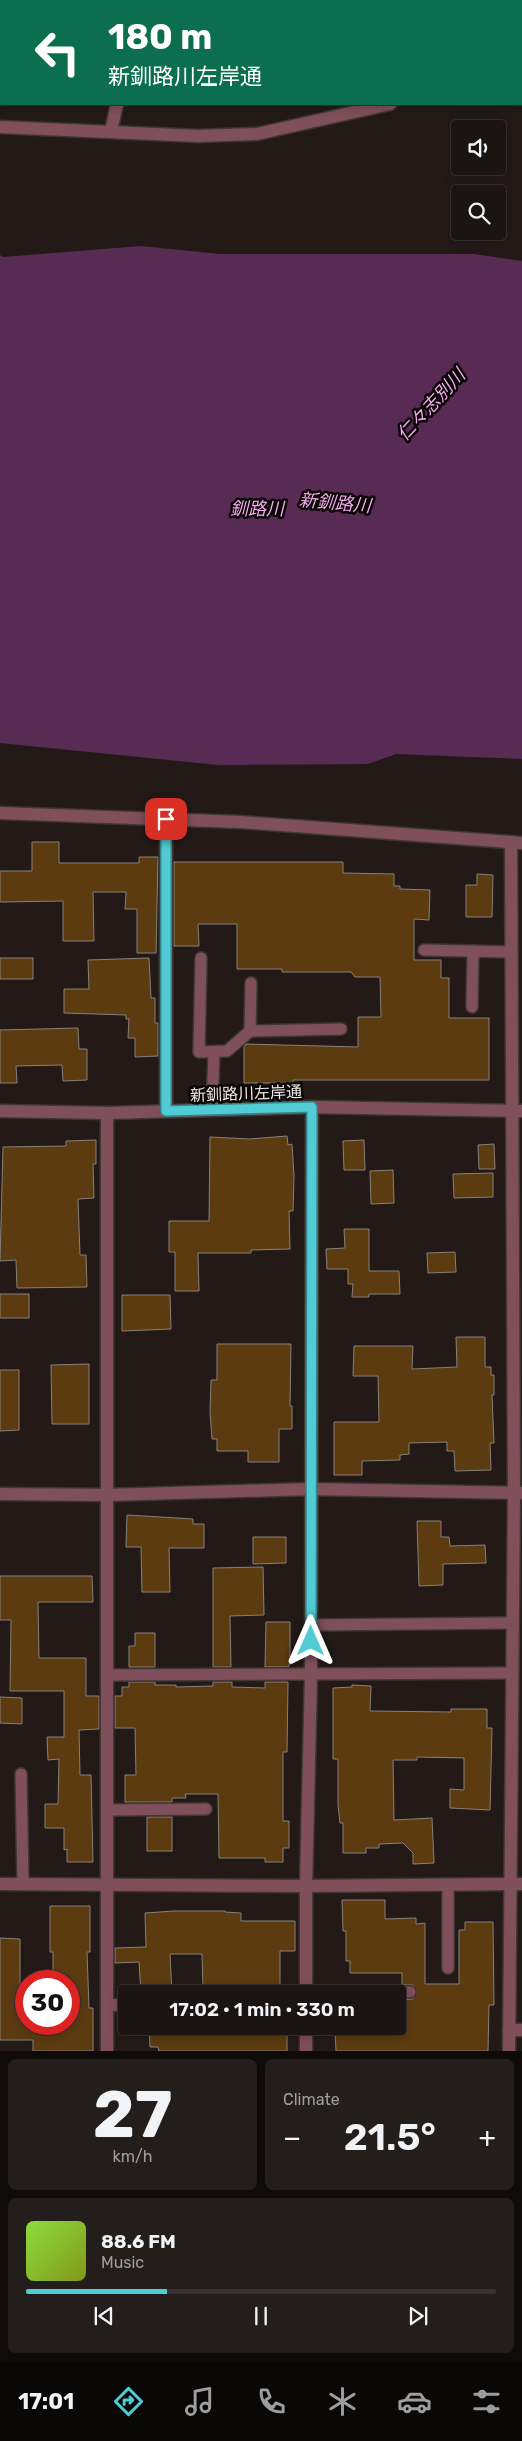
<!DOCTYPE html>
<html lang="en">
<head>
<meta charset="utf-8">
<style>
  body { margin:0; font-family:Rubik,"Noto Sans JP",sans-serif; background:#231d1b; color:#f1f3f6; height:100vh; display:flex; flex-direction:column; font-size:19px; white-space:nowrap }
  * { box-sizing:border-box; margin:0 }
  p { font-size:16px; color:#9f9e9f }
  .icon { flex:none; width:28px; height:28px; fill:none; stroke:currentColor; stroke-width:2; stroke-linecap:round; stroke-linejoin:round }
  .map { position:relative; height:2051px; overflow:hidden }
  .drawer { display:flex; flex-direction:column; gap:8px; padding:8px; background:#0e0b0a; flex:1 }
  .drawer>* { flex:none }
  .banner { position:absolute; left:0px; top:0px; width:522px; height:105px; box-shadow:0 2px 12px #0003,0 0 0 1px #383332; background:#0b6e4f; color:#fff; overflow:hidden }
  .tools { position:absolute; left:451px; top:120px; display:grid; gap:10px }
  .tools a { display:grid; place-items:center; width:55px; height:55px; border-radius:5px; background:#1a1412; box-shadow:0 2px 12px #0003,0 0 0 1px #383332; font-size:25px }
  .speed { position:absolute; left:15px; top:1970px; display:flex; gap:10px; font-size:25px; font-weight:700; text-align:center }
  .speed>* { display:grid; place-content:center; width:65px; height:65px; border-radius:50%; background:#1a1412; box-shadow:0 2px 12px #0003,0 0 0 1px #383332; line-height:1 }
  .speed .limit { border:8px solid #d22; background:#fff; color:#111 }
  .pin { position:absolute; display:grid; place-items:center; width:42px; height:42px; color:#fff; margin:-21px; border-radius:10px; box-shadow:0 2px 8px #0006 }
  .me { position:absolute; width:55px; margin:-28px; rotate:0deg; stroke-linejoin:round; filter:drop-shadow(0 0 4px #0008) }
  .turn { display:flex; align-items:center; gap:18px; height:105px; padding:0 25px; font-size:22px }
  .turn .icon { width:65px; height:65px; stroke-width:2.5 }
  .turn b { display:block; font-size:35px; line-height:42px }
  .big { font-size:38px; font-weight:600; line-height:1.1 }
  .drawer .tile { flex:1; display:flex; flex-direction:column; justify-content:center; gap:8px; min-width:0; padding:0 18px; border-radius:8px; background:#231d1b }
  .drawer .dial { align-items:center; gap:0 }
  .dial b { font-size:65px; line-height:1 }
  .song { display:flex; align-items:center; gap:15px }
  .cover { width:60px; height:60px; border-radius:8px; background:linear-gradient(135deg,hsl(90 70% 55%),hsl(70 70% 35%)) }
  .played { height:5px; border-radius:2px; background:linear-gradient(90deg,#51ccd4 30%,#383332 30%) }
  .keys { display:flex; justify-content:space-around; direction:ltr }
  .heat { display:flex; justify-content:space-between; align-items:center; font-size:28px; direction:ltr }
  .drawer .tiles { flex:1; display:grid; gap:8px; grid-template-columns:1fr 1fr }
  .tile:last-child { grid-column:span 2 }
  .trip { position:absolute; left:118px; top:1985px; width:288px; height:50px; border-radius:5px; background:#1a1412; box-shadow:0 2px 12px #0003,0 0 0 1px #383332; font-weight:600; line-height:50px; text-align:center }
  .menu { display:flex; height:80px; justify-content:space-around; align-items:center; background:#0a0807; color:#9f9e9f }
  .menu .icon { width:35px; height:35px }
  .menu .on { color:#51ccd4 }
  .menu b { font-size:22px; color:#f1f3f6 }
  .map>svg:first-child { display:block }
  .water { fill:#582b55 }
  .building { fill:#5c3b11; stroke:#888179 }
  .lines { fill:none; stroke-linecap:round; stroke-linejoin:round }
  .service-casing { stroke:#403735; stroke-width:14 }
  .minor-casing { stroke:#403735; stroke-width:15 }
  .service { stroke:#804f5c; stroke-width:11 }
  .minor { stroke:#804f5c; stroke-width:12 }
  .route-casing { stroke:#35858a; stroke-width:12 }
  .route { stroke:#51ccd4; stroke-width:9 }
  .labels { text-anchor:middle; stroke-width:5; stroke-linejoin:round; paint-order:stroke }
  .street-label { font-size:16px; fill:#efe8e6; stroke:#0a0606 }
  .water-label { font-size:18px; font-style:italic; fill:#f5acef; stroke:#0a0606 }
</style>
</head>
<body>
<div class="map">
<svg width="522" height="2051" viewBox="0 0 522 2051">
  <rect width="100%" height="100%" fill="#231a18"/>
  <path class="water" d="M141,246L220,254H474L522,261V759L396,754L368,764L218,765L0,743V255L3,257Z"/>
  <g class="building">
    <path d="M32,842H59V863H139V857H158L156,953H137V909H125L126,892H93L94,941H63V901L0,902V871H32Z"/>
    <path d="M174,862H343V873L394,874V886H400V889L430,890L429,920L414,919V960H441V978H449V1018H489V1080H293V1083H244V1047L246,1044L358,1047V1017H381L380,977H355L351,972H282V969H237V924H198L199,946H174Z"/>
    <path d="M477,874L493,875L492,917H466V885H477Z"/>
    <rect x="0" y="958" width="33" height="21"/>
    <path d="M149,958L151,998H155V1023H158V1056L135,1057V1038H128L129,1019H126V1015L64,1013V989H89L88,960Z"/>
    <path d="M78,1028L79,1049H87V1080L63,1081L62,1065L16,1066L17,1083H0V1030Z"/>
    <path d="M287,1136L288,1145L292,1144L294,1176L293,1211H289L290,1249L251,1250V1253H198L199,1291H175V1252H169V1221H209L210,1137L250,1139Z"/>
    <path d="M96,1140V1164H93L94,1198L78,1199L80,1255H86L87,1287L17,1288L16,1260L0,1261L3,1147L66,1146V1141Z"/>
    <path d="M364,1140L365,1170H344L343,1141Z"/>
    <path d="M494,1144L495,1169H479L478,1145Z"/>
    <path d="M393,1170L394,1203L371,1204L370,1171Z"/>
    <path d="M493,1173V1197L454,1198L453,1174Z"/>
    <path d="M344,1229H369V1271H399L400,1294H369V1297H352L353,1284H348V1269H327L326,1249L345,1248Z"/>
    <path d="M455,1252L456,1272L428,1273L427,1253Z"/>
    <rect x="0" y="1294" width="29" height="24"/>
    <path d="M122,1295H170L171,1329L122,1331Z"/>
    <path d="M456,1337H485V1367H491V1375H494V1395H492L494,1443H490L491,1470L455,1471L454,1451H447V1442L409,1443V1454L400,1455V1460L362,1461V1475H334V1422H379L378,1376H353L354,1346H413L412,1369L457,1367Z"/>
    <path d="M217,1344H291L290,1406H292V1429H279V1462H248V1451H217V1439H212L210,1412L211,1380H217Z"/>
    <path d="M89,1364V1424H52L51,1365Z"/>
    <path d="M0,1370H19V1430L0,1431Z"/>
    <path d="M127,1515L193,1519V1524H204V1548H169L170,1592H142L141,1547H126Z"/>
    <path d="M417,1521H441V1537H449L450,1546L485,1545L486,1563L443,1564V1585L419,1586Z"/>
    <path d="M253,1537H286V1563L253,1564Z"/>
    <path d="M263,1567L264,1615L230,1616L231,1667H213V1568Z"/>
    <path d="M0,1576H92L93,1602H38L39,1658H86V1696H99V1729L79,1730L80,1775H91L93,1862H67V1849L64,1850V1828H45V1804H58L59,1759L48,1760L47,1737H64V1691H10L11,1620H0Z"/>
    <path d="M266,1622H290V1664L288,1667H265Z"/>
    <path d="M135,1633H155V1667H129V1646H135Z"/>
    <path d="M129,1682H155V1685H176V1687L213,1686V1682H232V1687L265,1688V1682H288L287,1752H283V1821H289V1848H283V1862H265V1858H219L218,1794H185L186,1798H172V1802H125V1775H136L135,1728H115V1696H122V1687H129Z"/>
    <path d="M352,1685L371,1686L370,1711L451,1712V1709H487V1728H492L490,1810L450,1808V1789L464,1790V1758L417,1757V1760H393L394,1820L432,1818L434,1863L413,1864V1853L403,1843L379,1844V1848H366V1853H343V1823H340L338,1805V1759H333V1688L352,1687Z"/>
    <path d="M0,1697L22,1698V1724L0,1723Z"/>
    <rect x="147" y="1817" width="25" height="34"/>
    <path d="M342,1900H385V1919L416,1918V1924L425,1923V1984H459V1930H465V1922H493L494,2005H489L488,2051H336L335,2032H342V2026H396V2007H403L402,2000L413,1999L417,1992L413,1985H402V1973H350V1961H346V1931H343Z"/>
    <path d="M50,1906H90V1952H87L89,2008H93V2051H33V2040H0V1938L20,1939V2008H26V2024H69V1981H53V1952H50Z"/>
    <path d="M174,1911H225V1912L241,1913V1921H295V1951H280V1994H212V1989H203L202,1954H170L172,1994H141L139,1962L115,1963V1948L146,1947L145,1913Z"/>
    <path d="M149,2026H287V2051H159L158,2047H150Z"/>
  </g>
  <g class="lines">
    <g class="service-casing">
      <g id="service">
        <path d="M317,1V0"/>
        <path d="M497,1V0"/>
        <path d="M424,950L510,952"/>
        <path d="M201,958L199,1052L227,1051L250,1031"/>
        <path d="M251,983L250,1031L341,1029"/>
        <path d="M472,1007L473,951"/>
        <path d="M212,1110L214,1052"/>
        <path d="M311,1625L512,1623"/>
        <path d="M107,1675L512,1673"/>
        <path d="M21,1774L23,1884"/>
        <path d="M107,1810L206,1809"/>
        <path d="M448,1968V1885"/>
        <path d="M306,1993L410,1992"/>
      </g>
    </g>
    <g class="minor-casing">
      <g id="minor">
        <path d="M137,1V0"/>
        <path d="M521,30H522"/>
        <path d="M0,127L198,136L257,134L390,104"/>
        <path d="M111,131L117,104"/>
        <path d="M0,813L240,822L522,843"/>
        <path d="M0,1111L107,1113L312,1107L522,1111"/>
        <path d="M166,1111V819"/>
        <path d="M0,1494L107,1495L311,1489L522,1493"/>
        <path d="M0,1884L306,1886L522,1884"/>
        <path d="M306,1994V1886L311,1675L312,1107"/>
        <path d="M107,2005H126"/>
        <path d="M306,2026V2051"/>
        <path d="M509,2030H522"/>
        <path d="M107,2051V1113"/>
        <path d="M509,2051L514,1493L511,842"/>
      </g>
    </g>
    <use href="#service" class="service"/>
    <use href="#minor" class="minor"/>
  </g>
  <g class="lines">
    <g class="route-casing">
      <path id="route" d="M166,819V1111L312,1107L311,1641"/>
    </g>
    <use href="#route" class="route"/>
  </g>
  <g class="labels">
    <g class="street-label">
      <text transform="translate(246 1093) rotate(-2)" y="6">新釧路川左岸通</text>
    </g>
    <g class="water-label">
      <text transform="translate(431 405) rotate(-47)" y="6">仁々志別川</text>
      <text transform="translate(335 503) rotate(5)" y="6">新釧路川</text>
      <text x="257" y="515">釧路川</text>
    </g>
  </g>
</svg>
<div class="tools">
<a><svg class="icon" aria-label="sound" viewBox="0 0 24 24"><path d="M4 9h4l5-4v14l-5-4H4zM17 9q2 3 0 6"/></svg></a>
<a><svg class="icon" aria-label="search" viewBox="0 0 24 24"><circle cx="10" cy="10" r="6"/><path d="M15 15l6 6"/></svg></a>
</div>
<div class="speed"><div class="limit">30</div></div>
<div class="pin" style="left:166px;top:819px;background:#d93025"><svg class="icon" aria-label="arrive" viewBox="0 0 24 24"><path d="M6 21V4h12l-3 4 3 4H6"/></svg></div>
<svg class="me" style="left:311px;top:1641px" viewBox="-20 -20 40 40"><path d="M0-17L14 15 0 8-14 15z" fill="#51ccd4" stroke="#fff" stroke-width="4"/></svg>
<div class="trip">17:02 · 1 min · 330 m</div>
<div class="banner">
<div class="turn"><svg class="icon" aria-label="left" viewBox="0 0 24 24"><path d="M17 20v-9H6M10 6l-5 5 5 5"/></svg><div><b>180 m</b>新釧路川左岸通</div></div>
</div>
</div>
<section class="drawer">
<div class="tiles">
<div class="tile dial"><b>27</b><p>km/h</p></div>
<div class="tile"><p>Climate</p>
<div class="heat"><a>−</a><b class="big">21.5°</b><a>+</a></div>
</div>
<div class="tile">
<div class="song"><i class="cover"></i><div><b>88.6 FM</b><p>Music</p></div></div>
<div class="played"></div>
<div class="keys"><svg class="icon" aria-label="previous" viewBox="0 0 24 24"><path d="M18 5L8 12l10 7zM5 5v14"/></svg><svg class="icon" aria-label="pause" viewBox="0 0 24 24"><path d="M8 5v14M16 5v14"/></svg><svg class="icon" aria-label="next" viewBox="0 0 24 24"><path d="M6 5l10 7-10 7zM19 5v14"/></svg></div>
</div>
</div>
</section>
<nav class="menu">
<b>17:01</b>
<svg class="icon on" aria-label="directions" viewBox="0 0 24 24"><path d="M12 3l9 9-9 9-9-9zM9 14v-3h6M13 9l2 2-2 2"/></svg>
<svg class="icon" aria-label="music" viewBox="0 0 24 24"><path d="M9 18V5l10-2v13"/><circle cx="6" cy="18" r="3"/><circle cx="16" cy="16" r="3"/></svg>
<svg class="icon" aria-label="phone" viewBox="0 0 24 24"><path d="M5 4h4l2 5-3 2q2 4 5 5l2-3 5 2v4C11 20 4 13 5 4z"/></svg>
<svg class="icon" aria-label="climate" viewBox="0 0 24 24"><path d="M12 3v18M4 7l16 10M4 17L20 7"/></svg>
<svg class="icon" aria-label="car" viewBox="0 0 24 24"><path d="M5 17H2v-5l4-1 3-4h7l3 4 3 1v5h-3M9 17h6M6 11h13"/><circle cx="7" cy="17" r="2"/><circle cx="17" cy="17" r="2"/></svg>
<svg class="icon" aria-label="filters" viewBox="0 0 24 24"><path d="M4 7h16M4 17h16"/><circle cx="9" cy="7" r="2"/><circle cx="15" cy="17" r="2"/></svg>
</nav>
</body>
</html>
